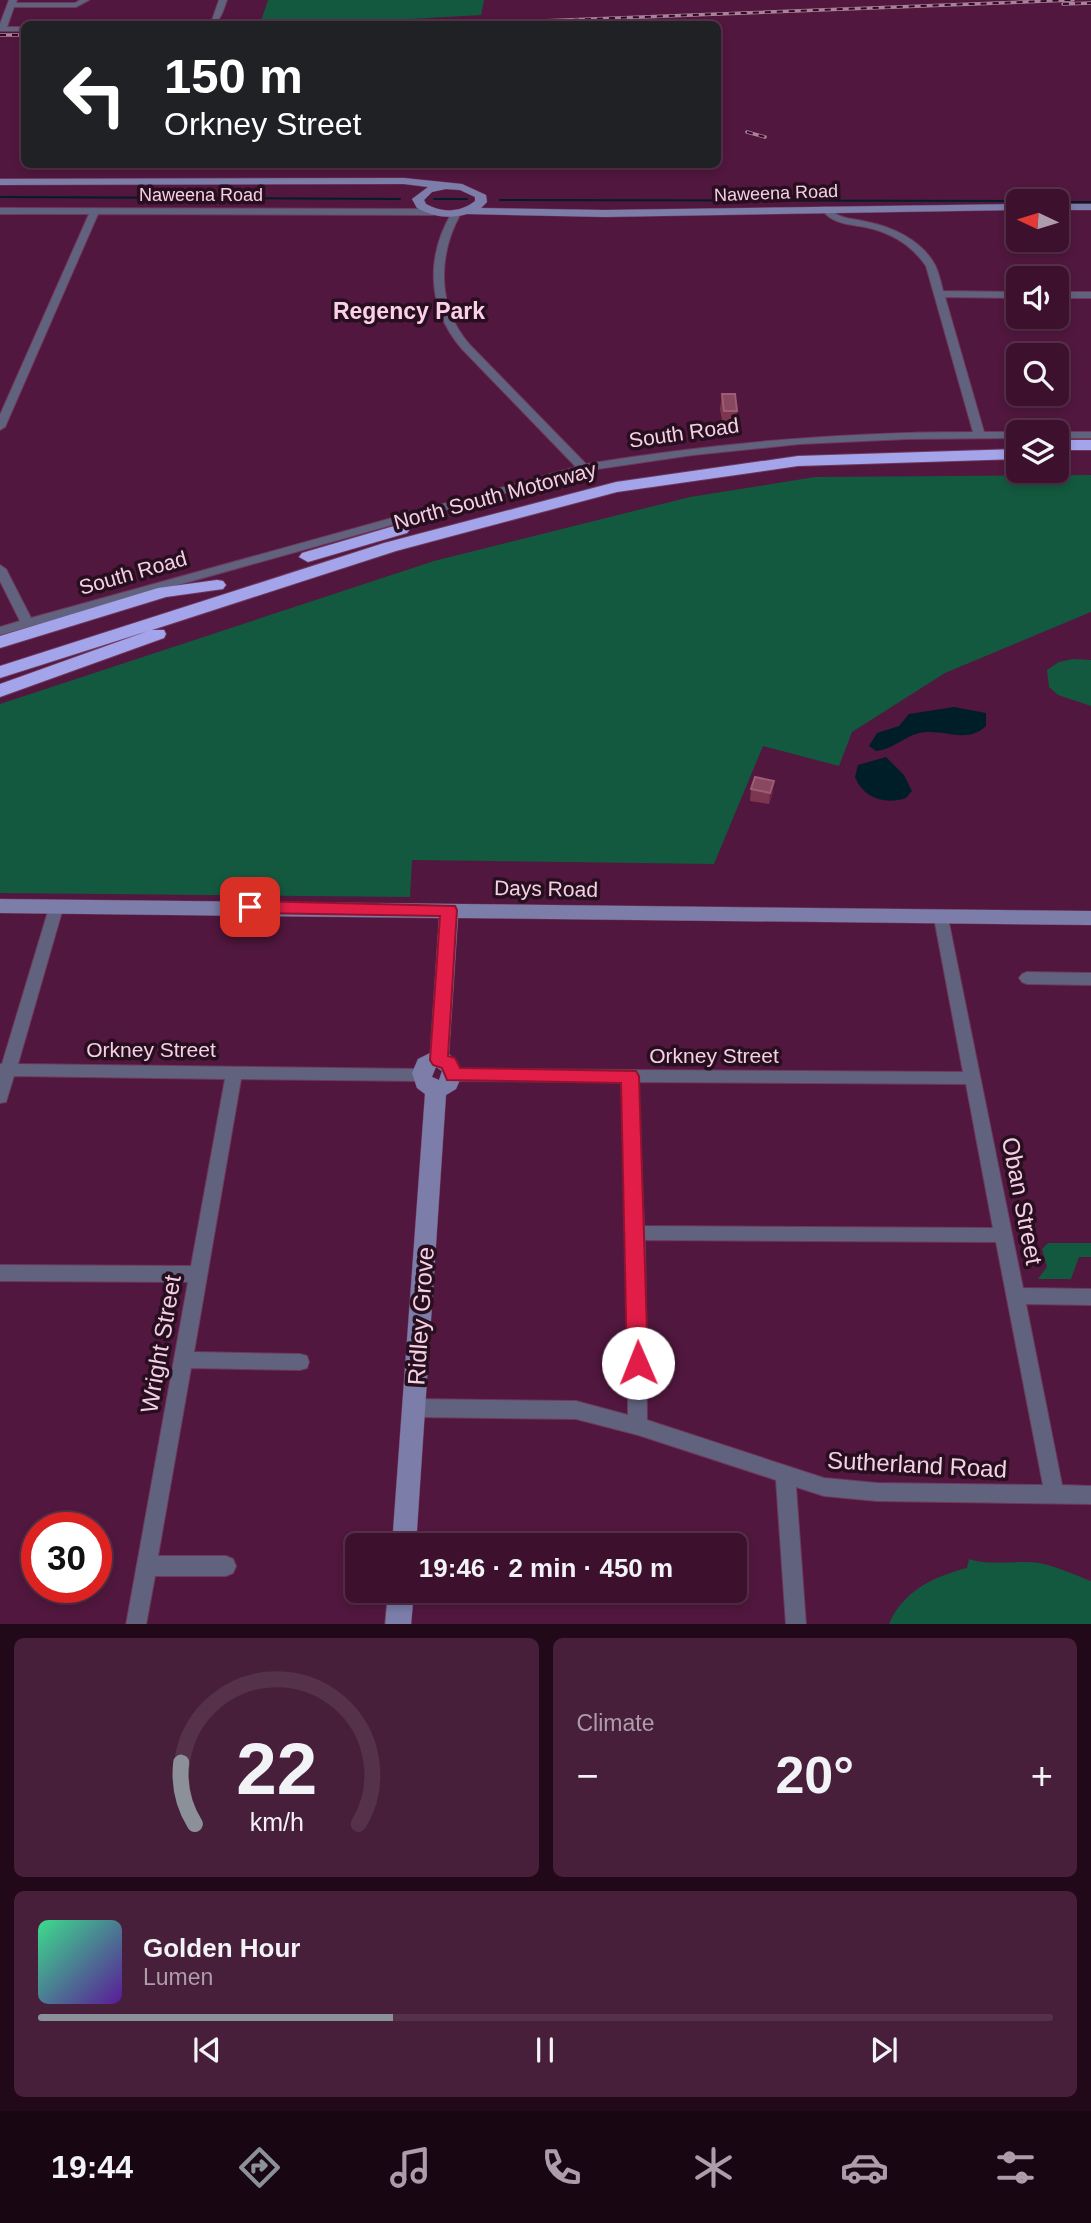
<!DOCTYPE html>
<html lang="en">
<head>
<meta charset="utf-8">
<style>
  body { margin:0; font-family:Arial,sans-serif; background:#481f3a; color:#f1f3f6; height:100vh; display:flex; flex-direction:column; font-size:26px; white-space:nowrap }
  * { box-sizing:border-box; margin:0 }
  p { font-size:23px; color:#ad9daa }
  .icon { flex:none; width:38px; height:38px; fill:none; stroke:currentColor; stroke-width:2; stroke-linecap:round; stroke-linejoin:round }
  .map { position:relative; height:1624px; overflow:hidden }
  .drawer { display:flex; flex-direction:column; gap:14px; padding:14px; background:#220919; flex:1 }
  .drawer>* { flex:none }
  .top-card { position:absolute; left:21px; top:21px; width:700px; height:147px; border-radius:10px; box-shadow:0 4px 10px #0003,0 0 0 2px #56314a; background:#202124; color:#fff; overflow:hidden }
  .needle { width:46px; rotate:274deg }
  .buttons { position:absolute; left:1006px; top:189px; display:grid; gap:14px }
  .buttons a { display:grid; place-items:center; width:63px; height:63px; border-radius:10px; background:#3d112e; box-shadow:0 4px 10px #0003,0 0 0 2px #56314a; font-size:35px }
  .speed { position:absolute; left:21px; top:1512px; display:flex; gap:14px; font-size:35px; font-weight:700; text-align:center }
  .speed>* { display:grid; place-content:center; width:91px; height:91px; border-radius:50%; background:#3d112e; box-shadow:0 4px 10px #0003,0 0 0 2px #56314a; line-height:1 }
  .speed .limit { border:10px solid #d22; background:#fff; color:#111 }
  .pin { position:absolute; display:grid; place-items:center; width:60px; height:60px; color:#fff; margin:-30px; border-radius:14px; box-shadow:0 4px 10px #0006 }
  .me { position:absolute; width:77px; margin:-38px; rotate:359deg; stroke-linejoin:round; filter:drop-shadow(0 0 5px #0008) }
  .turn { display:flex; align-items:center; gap:24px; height:147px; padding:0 28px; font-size:32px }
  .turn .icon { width:91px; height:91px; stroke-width:2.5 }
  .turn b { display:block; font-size:49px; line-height:60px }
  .big { font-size:52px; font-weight:700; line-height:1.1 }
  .drawer .tile { flex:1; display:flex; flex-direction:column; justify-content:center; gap:10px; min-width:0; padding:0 24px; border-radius:10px; background:#481f3a }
  .drawer .dial { align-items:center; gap:0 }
  .dial svg { height:182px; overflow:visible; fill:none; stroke:#56314a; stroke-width:7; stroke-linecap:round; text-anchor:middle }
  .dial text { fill:#f1f3f6; stroke:none }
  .song { display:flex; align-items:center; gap:21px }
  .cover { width:84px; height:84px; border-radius:10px; background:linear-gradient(135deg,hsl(150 70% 55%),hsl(270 70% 35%)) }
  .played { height:7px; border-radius:4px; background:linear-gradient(90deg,#8c9099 35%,#56314a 35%) }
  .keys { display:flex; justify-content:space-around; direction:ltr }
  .heat { display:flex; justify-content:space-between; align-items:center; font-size:38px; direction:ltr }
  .drawer .tiles { flex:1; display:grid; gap:14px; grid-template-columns:1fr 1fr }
  .tile:last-child { grid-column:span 2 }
  .trip { position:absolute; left:345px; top:1533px; width:402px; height:70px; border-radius:10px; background:#3d112e; box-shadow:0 4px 10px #0003,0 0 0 2px #56314a; font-weight:700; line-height:70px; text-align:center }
  .dock { display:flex; height:112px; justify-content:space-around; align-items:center; background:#180712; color:#ad9daa }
  .dock .icon { width:49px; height:49px }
  .dock .on { color:#8c9099 }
  .dock b { font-size:32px; color:#f1f3f6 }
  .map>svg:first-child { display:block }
  .green { fill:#13593f }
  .water { fill:#001e28 }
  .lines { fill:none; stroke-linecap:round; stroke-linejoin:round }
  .stream { stroke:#001e28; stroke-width:2 }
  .street-casing { stroke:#6e385c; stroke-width:2 }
  .secondary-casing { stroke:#6e385c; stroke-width:1 }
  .highway-casing { stroke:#6e385c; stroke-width:2 }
  .street { fill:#61627e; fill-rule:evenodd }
  .secondary { fill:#7c7da9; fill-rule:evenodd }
  .highway { fill:#a3a4e9; fill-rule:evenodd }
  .rail-casing { stroke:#ae809d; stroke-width:3.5 }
  .rail { stroke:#280f1f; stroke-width:2; stroke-dasharray:6; stroke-linecap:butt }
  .wall { fill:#7c374e }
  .shaded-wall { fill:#652441 }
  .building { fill:#89485f; stroke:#9a5d74; stroke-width:2 }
  .route { fill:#e11d48; stroke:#92132f; stroke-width:2 }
  .labels { text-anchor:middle; stroke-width:7; stroke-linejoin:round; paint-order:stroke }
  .far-street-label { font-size:18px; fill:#f4d0e5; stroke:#280f1f }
  .street-label { font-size:21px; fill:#f4d0e5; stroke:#280f1f }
  .far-district-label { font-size:23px; font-weight:bold; fill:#fcd0e9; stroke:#280f1f }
  .near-street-label { font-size:24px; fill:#f4d0e5; stroke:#280f1f }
</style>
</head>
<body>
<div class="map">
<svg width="1091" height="1625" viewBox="0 0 1091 1625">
  <rect width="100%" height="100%" fill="#51173e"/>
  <g class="green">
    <path d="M268,0H484L481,15L325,24H260Z"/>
    <path d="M1091,475V612L945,673L852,732L839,766L763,746L714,864L412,860L410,897L0,893V704L434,561L690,497L815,477Z"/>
    <path d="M1073,659L1091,660V706L1058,695L1049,687L1047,670L1059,662Z"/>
    <path d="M1048,1243H1091V1257H1079L1071,1279H1038L1047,1267L1042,1249Z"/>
    <path d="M969,1559C988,1566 1017,1560 1039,1563C1056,1566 1075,1575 1091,1581V1624H889C902,1592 934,1576 967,1568Z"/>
  </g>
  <g class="water">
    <path d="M954,707L986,713V726C968,743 949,731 927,732C906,733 896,749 876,751L869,746L877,733L899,726L909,714Z"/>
    <path d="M886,757L904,775L912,791L906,798C885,805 863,798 855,777L858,765Z"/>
  </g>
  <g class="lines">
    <g class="stream">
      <path d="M0,197L400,199"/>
      <path d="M434,199H467"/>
      <path d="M500,200L1018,201"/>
      <path d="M1057,202H1091"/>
    </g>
    <g class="street-casing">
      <g id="street">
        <path d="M9,0H17L16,3H75L80,0H89L76,7H14L7,27H24V31H0V24Z"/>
        <path d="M219,0H227C222,13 221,24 206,24L212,20Z"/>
        <path d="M823,207H829C838,219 850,218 863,221C890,226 921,239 935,265C939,273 941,283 943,291L1018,292V298L945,297L984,432H1020L1018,438L907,439L800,444L693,455L584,471L0,635V627L20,621L0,581V565L6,569L31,618L576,467L462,349C427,309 425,256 453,211L456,210L461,213C437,256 437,308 470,345L586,464C714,443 843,432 973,432L926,266C913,247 895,235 873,229C856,224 834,226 823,211Z"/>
        <path d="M0,208L433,209L438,212L433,215L98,214L5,427L0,430V415L89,214H0Z"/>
        <rect x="1057" y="292" width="34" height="6"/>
        <path d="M1055,432H1091V438H1057V432Z"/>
        <path d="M56,903L61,904L63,908L18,1064L420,1069L426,1071L428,1075L426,1079L420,1081L241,1079L194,1352L300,1354L307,1356L309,1362L307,1368L300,1370L191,1368L158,1556H226L233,1559L236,1566L233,1573L226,1576H155L146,1625H126L188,1282L0,1281V1265L191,1266L225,1079L14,1076L6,1102L0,1103V1064H2L49,908L51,904Z"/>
        <path d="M941,913L946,914L948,918L1023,1288L1091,1289V1305L1026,1304L1062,1485L1091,1486V1504L877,1501L824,1496L796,1487L806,1625H786L776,1480L638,1435L576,1419L415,1417L408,1414L406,1408L408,1402L415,1399L576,1401L628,1415L627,1233L622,1082L454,1081L448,1079L446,1075L448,1071L454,1069L963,1072L934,918L936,914ZM638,1082L966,1084L993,1228L644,1226ZM645,1240L996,1242L1043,1485L877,1483L824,1478L647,1420Z"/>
        <path d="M1027,972L1091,973V985L1027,984L1022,982L1019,978L1022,974Z"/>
      </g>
    </g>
    <g class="secondary-casing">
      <g id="secondary">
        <path d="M404,178L462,184L486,195L487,202L481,208L605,210L1018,204V210L605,217L467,214C450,219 433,217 417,208L412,199L428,187L404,184L0,185V179ZM446,189L460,190L475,197V201C460,213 442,213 426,204L424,200L432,192Z"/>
        <rect x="1057" y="204" width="34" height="6"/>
        <path d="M0,899L1091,911V925L458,918L449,1054L457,1061L462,1075L456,1089L446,1095L416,1545H392L425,1094L417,1088L412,1073L418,1059L430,1053L439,918L0,913ZM436,1067L442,1071L439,1080L432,1077Z"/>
        <path d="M388,1591H414L411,1625H385Z"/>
      </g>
    </g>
    <g class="highway-casing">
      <g id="highway">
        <rect x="1057" y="440" width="34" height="10"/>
        <path d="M1018,449V459L798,466L617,492L396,551L152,630H164L166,634L164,638L0,697V684L148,631L0,678V666L384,543L616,482L798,456Z"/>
        <path d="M401,524L410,529L407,533L308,562L299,557L302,553Z"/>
        <path d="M217,580L223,581L226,585L223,589L166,597L0,648V636L158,588Z"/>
      </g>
    </g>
    <use href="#street" class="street"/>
    <use href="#secondary" class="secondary"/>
    <use href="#highway" class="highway"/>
    <g class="rail-casing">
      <g id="rail">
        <path d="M1063,4L1091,3"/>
        <path d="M427,24L472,23"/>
        <path d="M465,24L1073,0"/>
        <path d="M0,35H24"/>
        <path d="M747,132L765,137"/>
      </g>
    </g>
    <use href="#rail" class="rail"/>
  </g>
  <g class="wall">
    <path d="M722,394L737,411L736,426H723L720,409Z"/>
    <path d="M751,789L773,792L769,804L750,801Z"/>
  </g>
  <path class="shaded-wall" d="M774,781L773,792L769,804L770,793Z"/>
  <g class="building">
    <path d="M722,394H735L737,411H724Z"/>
    <path d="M755,777L774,781L770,793L751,789Z"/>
  </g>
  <path class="route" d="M250,901L455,906L457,910L448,1056L455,1058L460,1068L636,1071L639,1076L648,1363L645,1369L638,1372L630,1369L627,1363L621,1083L447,1080L442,1068L433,1065L430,1060L440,916L250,913L241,907Z"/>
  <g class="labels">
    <g class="far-street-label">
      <text transform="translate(776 193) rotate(-2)" y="6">Naweena Road</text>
      <text x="201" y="201">Naweena Road</text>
    </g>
    <g class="street-label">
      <text transform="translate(684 433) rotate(-8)" y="7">South Road</text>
      <text transform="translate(495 496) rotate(-15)" y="7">North South Motorway</text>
      <text transform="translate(133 573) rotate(-16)" y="7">South Road</text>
      <text transform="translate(546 889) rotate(1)" y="7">Days Road</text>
      <text x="151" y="1057">Orkney Street</text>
      <text x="714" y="1063">Orkney Street</text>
    </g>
    <g class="far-district-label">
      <text x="409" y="319">Regency Park</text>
    </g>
    <g class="near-street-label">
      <text transform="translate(1022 1201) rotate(79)" y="8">Oban Street</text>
      <text transform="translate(421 1316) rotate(-86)" y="8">Ridley Grove</text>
      <text transform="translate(161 1344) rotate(-80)" y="8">Wright Street</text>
      <text transform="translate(917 1465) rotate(3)" y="8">Sutherland Road</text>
    </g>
  </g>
</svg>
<div class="buttons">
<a><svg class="needle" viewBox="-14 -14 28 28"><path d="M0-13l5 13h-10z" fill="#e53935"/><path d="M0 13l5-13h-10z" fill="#ad9daa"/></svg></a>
<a><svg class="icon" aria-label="sound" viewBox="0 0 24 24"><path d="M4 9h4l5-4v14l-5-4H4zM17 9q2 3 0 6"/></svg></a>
<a><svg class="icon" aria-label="search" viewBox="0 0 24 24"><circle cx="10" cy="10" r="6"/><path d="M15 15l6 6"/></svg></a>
<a><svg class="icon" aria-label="layers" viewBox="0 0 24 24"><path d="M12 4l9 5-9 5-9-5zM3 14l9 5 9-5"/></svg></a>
</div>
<div class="speed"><div class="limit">30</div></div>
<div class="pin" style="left:250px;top:907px;background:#d93025"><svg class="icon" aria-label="arrive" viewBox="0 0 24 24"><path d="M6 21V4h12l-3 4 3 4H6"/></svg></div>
<svg class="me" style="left:638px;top:1363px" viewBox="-20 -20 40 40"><circle r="19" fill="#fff"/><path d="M0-13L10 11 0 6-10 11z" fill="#e11d48"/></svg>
<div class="trip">19:46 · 2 min · 450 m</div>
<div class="top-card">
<div class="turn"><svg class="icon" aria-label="left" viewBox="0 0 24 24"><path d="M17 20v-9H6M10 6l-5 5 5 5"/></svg><div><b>150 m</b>Orkney Street</div></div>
</div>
</div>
<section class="drawer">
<div class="tiles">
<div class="tile dial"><svg viewBox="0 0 100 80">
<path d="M14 69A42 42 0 1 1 86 69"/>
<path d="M14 69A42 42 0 0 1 8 42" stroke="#8c9099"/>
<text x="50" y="56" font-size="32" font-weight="700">22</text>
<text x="50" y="72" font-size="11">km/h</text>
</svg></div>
<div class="tile"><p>Climate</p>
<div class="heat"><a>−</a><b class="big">20°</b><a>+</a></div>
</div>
<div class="tile">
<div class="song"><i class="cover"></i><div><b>Golden Hour</b><p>Lumen</p></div></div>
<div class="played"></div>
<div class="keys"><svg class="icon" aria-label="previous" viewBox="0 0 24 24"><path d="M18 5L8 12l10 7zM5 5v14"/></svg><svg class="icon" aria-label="pause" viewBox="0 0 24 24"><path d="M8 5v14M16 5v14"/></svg><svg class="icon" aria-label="next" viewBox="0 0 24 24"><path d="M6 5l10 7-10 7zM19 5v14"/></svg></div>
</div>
</div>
</section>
<nav class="dock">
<b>19:44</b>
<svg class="icon on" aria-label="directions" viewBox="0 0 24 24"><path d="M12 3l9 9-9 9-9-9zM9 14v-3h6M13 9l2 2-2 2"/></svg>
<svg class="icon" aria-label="music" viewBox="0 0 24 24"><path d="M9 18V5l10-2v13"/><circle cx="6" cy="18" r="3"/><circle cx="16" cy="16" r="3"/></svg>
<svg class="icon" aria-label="phone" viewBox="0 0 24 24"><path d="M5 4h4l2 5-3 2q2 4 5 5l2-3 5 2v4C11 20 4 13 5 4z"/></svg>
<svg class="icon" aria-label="climate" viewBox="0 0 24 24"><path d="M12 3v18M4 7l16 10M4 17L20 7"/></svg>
<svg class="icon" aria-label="car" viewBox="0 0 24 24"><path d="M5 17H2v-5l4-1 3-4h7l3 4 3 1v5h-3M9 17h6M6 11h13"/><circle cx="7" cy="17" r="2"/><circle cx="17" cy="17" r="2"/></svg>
<svg class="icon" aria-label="filters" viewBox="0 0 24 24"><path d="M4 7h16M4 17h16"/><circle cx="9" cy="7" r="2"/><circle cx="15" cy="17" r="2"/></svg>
</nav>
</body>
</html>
